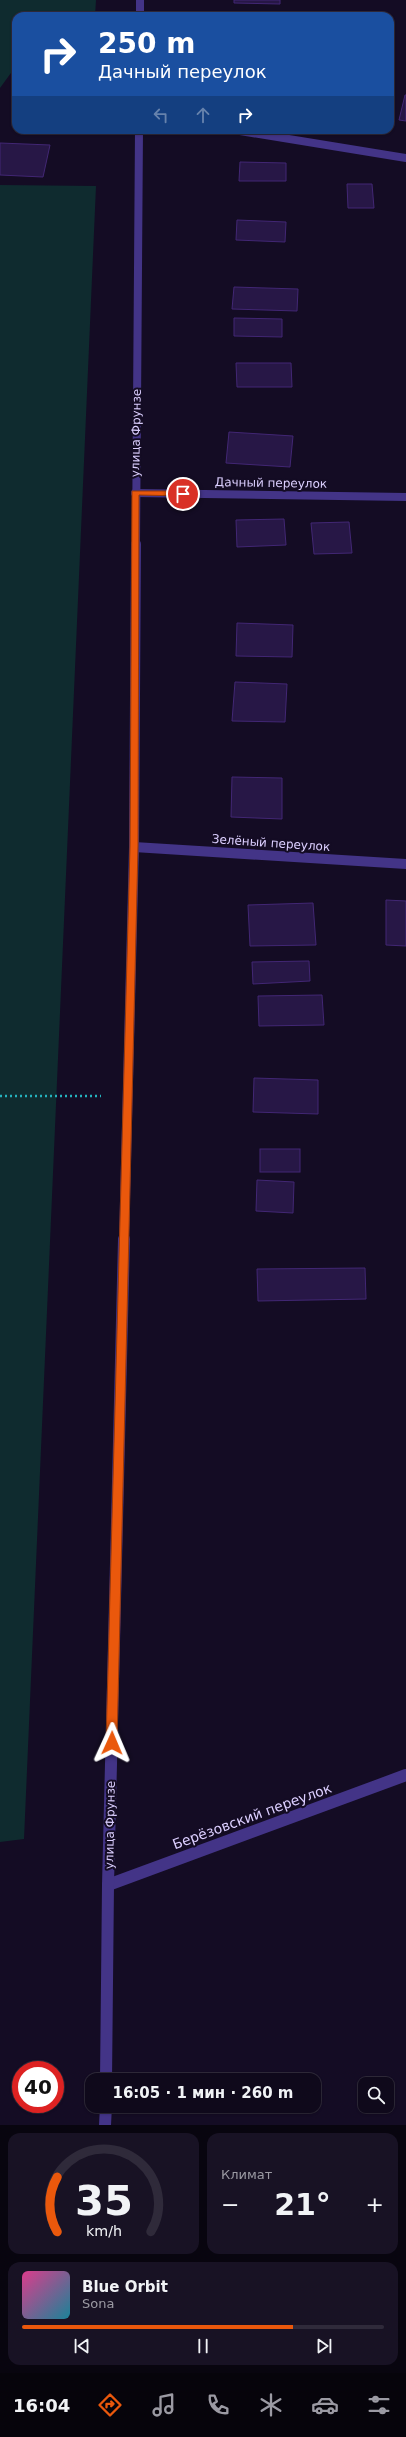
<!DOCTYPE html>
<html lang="ru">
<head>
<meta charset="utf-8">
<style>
  body { margin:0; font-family:"DejaVu Sans",sans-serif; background:#181224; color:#f1f3f6; height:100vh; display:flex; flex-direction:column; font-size:15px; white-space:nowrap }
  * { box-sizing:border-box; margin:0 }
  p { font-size:13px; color:#9b9aa3 }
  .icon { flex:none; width:22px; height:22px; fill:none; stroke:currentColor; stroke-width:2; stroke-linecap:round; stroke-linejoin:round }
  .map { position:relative; height:2125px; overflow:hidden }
  .side { display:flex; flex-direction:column; gap:8px; padding:8px; background:#08050f; flex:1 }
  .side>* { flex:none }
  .banner { position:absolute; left:12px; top:12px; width:382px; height:122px; border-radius:12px; box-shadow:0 1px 3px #0004,0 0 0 1px #2f2a3a; background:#1a4fa0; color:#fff; overflow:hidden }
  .fabs { position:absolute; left:358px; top:2077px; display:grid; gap:8px }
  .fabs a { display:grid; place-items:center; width:36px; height:36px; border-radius:8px; background:#0f091b; box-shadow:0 1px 3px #0004,0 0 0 1px #2f2a3a; font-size:20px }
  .speed { position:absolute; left:12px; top:2061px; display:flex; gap:8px; font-size:20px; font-weight:700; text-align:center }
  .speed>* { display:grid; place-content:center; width:52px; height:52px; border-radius:50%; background:#0f091b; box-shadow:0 1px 3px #0004,0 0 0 1px #2f2a3a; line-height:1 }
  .speed .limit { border:6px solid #d22; background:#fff; color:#111 }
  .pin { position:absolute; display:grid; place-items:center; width:34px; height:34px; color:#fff; margin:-17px; border:2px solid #fff; border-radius:50%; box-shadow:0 1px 4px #0007 }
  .me { position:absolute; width:44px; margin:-22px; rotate:1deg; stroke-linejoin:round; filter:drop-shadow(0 0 3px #0008) }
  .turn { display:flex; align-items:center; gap:14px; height:84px; padding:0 20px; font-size:18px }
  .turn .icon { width:52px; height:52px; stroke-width:2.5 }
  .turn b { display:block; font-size:28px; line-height:34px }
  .lanes { display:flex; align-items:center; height:38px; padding:0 20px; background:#0003; justify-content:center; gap:20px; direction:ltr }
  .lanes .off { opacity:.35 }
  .big { font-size:30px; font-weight:800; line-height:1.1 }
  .side .card { flex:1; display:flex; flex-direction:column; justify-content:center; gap:6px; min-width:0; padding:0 14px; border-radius:12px; background:#181224 }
  .side .dial { align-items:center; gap:0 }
  .dial svg { height:104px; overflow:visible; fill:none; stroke:#2f2a3a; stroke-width:7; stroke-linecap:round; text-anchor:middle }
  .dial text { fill:#f1f3f6; stroke:none }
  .song { display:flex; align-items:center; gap:12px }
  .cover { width:48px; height:48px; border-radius:6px; background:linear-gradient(135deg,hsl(330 70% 55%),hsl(190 70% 35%)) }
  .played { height:4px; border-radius:2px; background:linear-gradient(90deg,#ea580c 75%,#2f2a3a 75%) }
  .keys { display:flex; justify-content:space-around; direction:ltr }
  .heat { display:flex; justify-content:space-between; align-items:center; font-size:22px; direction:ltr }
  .side .tiles { flex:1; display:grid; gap:8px; grid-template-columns:1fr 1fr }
  .card:last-child { grid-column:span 2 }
  .trip { position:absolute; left:85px; top:2073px; width:236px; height:40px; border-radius:12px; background:#0f091b; box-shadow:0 1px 3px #0004,0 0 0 1px #2f2a3a; font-weight:800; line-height:40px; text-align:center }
  .tabs { display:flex; height:64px; justify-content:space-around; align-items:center; background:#06040b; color:#9b9aa3 }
  .tabs .icon { width:28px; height:28px }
  .tabs .current { color:#ea580c }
  .tabs b { font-size:18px; color:#f1f3f6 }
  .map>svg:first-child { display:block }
  .green { fill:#0f2b2f }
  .building { fill:#271746; stroke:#422774 }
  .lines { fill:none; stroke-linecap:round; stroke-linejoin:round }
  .path { stroke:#25b1bd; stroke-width:2.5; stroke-dasharray:2 3; stroke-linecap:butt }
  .minor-far2 { stroke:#433487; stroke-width:8 }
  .minor-far1 { stroke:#433487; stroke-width:10 }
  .minor { stroke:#433487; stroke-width:12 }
  .route { fill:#ea580c; stroke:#983908 }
  .labels { text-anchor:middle; stroke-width:4; stroke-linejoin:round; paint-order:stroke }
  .street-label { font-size:12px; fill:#dccfff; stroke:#140c24 }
  .near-street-label { font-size:14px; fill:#dccfff; stroke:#140c24 }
</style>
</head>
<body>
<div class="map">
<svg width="406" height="2125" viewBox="0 0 406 2125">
  <rect width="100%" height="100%" fill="#140c24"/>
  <g class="green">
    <path d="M0,0H96L95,16H16V66L0,88Z"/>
    <path d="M0,185L96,186L24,1839L0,1842Z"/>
  </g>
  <g class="building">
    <path d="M234,0H280V4L234,3Z"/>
    <path d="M405,95H406V121L399,120Z"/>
    <path d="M0,143L50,145L43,177L0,175Z"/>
    <path d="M240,162L286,163V181H239Z"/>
    <path d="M347,184H372L374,208H348Z"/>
    <path d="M237,220L286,222L285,242L236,240Z"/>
    <path d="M234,287L298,289L297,311L232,309Z"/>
    <path d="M234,318L282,319V337L234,336Z"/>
    <path d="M236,363H291L292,387H237Z"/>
    <path d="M229,432L293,436L290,467L226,463Z"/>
    <path d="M284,519L286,545L237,547L236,520Z"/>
    <path d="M349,522L352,553L314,554L311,523Z"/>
    <path d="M237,623L293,625L292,657L236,656Z"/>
    <path d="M235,682L287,684L285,722L232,721Z"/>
    <path d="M232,777L282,778V819L231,817Z"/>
    <path d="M386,900L406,901V946L386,945Z"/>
    <path d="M313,903L316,945L250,946L248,905Z"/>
    <path d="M309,961L310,981L253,984L252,962Z"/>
    <path d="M322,995L324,1025L259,1026L258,996Z"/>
    <path d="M254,1078L318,1080V1114L253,1112Z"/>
    <rect x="260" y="1149" width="40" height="23"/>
    <path d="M257,1180L294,1182L293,1213L256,1211Z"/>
    <path d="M365,1268L366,1299L258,1301L257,1269Z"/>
  </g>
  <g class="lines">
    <path class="path" d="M0,1096H101"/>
    <g class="minor-far2">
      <path d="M140,0V16"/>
      <path d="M234,130L406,158"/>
      <path d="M135,493L406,497"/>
      <path d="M136,545L139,130"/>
    </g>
    <g class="minor-far1">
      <path d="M134,847L406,864"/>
      <path d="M124,1240L134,847L136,544"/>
    </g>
    <g class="minor">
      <path d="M108,1885L406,1775"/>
      <path d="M106,2080L108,1885L124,1239"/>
      <path d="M105,2125L106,2106"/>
    </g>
  </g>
  <path class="route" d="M132,491H183L187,494L183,496L139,495L138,846L117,1743L112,1749L106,1743L130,846Z"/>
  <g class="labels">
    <g class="street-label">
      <text transform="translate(136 433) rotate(-89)" y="4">улица Фрунзе</text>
      <text transform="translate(271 483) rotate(1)" y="4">Дачный переулок</text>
      <text transform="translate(271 843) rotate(4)" y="4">Зелёный переулок</text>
      <text transform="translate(110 1825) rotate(-89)" y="4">улица Фрунзе</text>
    </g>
    <g class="near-street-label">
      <text transform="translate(252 1816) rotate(-20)" y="5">Берёзовский переулок</text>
    </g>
  </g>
</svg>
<div class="fabs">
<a><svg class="icon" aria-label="search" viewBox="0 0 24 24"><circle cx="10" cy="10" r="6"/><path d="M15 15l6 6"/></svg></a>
</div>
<div class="speed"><div class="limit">40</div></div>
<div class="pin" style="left:183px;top:494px;background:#d93025"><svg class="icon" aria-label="arrive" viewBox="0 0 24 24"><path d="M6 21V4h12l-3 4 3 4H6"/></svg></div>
<svg class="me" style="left:112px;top:1743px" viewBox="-20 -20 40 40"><path d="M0-17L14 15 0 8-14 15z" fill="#ea580c" stroke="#fff" stroke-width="4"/></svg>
<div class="trip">16:05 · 1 мин · 260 m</div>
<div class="banner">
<div class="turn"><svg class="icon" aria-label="right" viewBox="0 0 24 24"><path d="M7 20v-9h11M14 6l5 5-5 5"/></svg><div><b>250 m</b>Дачный переулок</div></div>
<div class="lanes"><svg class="icon off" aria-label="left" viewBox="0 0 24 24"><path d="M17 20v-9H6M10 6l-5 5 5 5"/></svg><svg class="icon off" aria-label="ahead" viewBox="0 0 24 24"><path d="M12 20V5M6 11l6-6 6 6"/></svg><svg class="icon" aria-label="right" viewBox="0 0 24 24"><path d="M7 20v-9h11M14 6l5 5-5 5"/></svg></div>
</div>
</div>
<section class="side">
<div class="tiles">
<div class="card dial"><svg viewBox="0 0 100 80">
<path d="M14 69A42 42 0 1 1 86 69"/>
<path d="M14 69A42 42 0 0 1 14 27" stroke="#ea580c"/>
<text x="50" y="56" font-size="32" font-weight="700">35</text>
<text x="50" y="72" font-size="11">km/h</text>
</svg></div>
<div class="card"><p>Климат</p>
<div class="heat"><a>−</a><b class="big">21°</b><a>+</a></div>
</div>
<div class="card">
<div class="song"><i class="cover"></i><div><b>Blue Orbit</b><p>Sona</p></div></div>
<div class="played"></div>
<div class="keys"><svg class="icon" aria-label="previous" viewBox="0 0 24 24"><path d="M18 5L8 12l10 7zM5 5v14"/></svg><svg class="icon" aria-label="pause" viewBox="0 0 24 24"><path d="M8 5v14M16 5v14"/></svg><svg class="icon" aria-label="next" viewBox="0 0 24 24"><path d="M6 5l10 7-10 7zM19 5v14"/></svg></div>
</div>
</div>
</section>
<nav class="tabs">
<b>16:04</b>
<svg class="icon current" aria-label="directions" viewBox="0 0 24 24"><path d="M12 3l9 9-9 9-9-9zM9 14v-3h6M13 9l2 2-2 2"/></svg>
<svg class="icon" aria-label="music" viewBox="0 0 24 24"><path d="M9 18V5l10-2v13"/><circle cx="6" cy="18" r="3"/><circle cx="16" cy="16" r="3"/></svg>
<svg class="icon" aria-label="phone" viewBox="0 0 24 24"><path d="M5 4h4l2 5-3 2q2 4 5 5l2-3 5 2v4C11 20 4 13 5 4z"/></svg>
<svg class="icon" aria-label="climate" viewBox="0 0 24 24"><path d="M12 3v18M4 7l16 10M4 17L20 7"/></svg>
<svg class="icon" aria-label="car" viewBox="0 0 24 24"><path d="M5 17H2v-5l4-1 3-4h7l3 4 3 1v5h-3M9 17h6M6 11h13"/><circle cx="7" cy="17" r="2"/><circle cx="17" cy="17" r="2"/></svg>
<svg class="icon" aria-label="filters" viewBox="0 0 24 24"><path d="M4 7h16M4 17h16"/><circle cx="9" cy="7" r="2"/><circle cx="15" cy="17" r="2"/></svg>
</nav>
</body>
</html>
